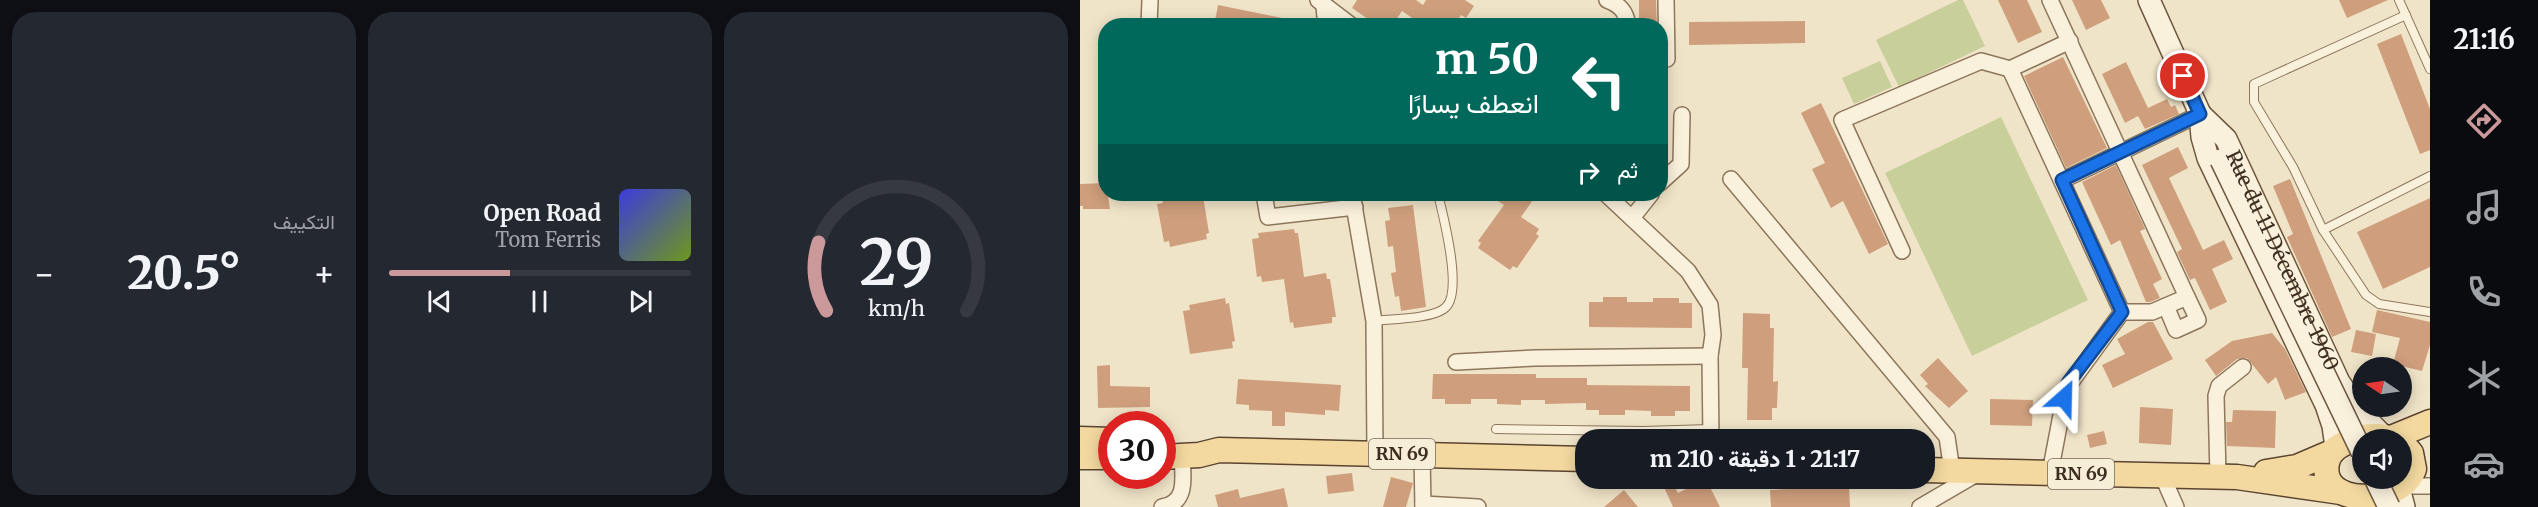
<!DOCTYPE html>
<html lang="ar">
<head>
<meta charset="utf-8">
<style>
  body { margin:0; font-family:Merriweather,Vazirmatn,serif; background:#242831; color:#f1f3f6; direction:rtl; height:100vh; display:flex; flex-direction:column; font-size:22px; white-space:nowrap }
  * { box-sizing:border-box; margin:0 }
  p { font-size:20px; color:#9ea1a6 }
  .icon { flex:none; width:33px; height:33px; fill:none; stroke:currentColor; stroke-width:2; stroke-linecap:round; stroke-linejoin:round }
  .map { position:relative; flex:1; overflow:hidden; direction:ltr }
  .panel { display:flex; flex-direction:column; gap:12px; padding:12px; background:#0d0f14; width:1080px }
  .panel>* { flex:none }
  .hud { position:absolute; left:18px; top:18px; width:570px; height:183px; border-radius:24px; box-shadow:0 3px 15px #0003; direction:rtl; background:#00695c; color:#fff; overflow:hidden }
  .needle { width:39px; rotate:283deg }
  .buttons { position:absolute; left:1272px; top:357px; display:grid; gap:12px }
  .buttons a { display:grid; place-items:center; width:60px; height:60px; border-radius:50%; background:#171b24; box-shadow:0 3px 15px #0003; font-size:30px }
  .speed { position:absolute; left:18px; top:411px; display:flex; gap:12px; font-size:30px; font-weight:700; text-align:center }
  .speed>* { display:grid; place-content:center; width:78px; height:78px; border-radius:50%; background:#171b24; box-shadow:0 3px 15px #0003; line-height:1 }
  .speed .limit { border:9px solid #d22; background:#fff; color:#111 }
  .pin { position:absolute; display:grid; place-items:center; width:51px; height:51px; color:#fff; margin:-26px; border:3px solid #fff; border-radius:50%; box-shadow:0 2px 6px #0007 }
  .me { position:absolute; width:66px; margin:-33px; rotate:25deg; stroke-linejoin:round; filter:drop-shadow(0 0 4px #0008) }
  .turn { display:flex; align-items:center; gap:21px; height:126px; padding:0 30px; font-size:27px }
  .turn .icon { width:78px; height:78px; stroke-width:2.5 }
  .turn b { display:block; font-size:42px; line-height:51px }
  .then { display:flex; align-items:center; height:57px; padding:0 30px; background:#0003; gap:12px; font-size:22px }
  .big { font-size:45px; font-weight:800; line-height:1.1 }
  .panel .widget { flex:1; display:flex; flex-direction:column; justify-content:center; gap:9px; min-width:0; padding:0 21px; border-radius:24px; background:#242831 }
  .panel .dial { align-items:center; gap:0 }
  .dial svg { height:156px; overflow:visible; fill:none; stroke:#363941; stroke-width:7; stroke-linecap:round; text-anchor:middle }
  .dial text { fill:#f1f3f6; stroke:none }
  .song { display:flex; align-items:center; gap:18px }
  .cover { width:72px; height:72px; border-radius:9px; background:linear-gradient(135deg,hsl(240 70% 55%),hsl(80 70% 35%)) }
  .played { height:6px; border-radius:3px; background:linear-gradient(90deg,#cc999b 40%,#363941 40%) }
  .keys { display:flex; justify-content:space-around; direction:ltr }
  .heat { display:flex; justify-content:space-between; align-items:center; font-size:33px; direction:ltr }
  .panel .tiles { flex:1; display:grid; gap:12px; grid-template-columns:repeat(3,1fr) }
  .trip { position:absolute; left:495px; top:429px; width:360px; height:60px; border-radius:24px; background:#171b24; box-shadow:0 3px 15px #0003; font-weight:800; line-height:60px; text-align:center; direction:rtl }
  main { display:flex; flex:1; min-height:0 }
  .menu { display:flex; flex-direction:column; width:108px; justify-content:space-around; align-items:center; background:#090b0e; color:#9ea1a6 }
  .menu .icon { width:42px; height:42px }
  .menu .active { color:#cc999b }
  .menu b { font-size:27px; color:#f1f3f6 }
  .map>svg:first-child { display:block }
  .green { fill:#c9cf9b }
  .building { fill:#cf9f7d }
  .lines { fill:none; stroke-linecap:round; stroke-linejoin:round }
  .service-casing { stroke:#8d765c; stroke-width:10 }
  .minor-casing { stroke:#8d765c; stroke-width:18 }
  .secondary-casing { stroke:#6f573f; stroke-width:24 }
  .primary-casing { stroke:#5b4430; stroke-width:27 }
  .service { stroke:#faf1dc; stroke-width:8 }
  .minor { stroke:#faf1dc; stroke-width:15 }
  .secondary { stroke:#faf1dc; stroke-width:21 }
  .primary { stroke:#f3d9a0; stroke-width:24 }
  .secondary-bridge-casing { stroke:#6f573f; stroke-width:24; stroke-linecap:butt }
  .secondary-bridge { stroke:#faf1dc; stroke-width:21 }
  .route-casing { stroke:#114b97; stroke-width:15 }
  .route { stroke:#1a73e8; stroke-width:10 }
  .labels { text-anchor:middle; stroke-width:6; stroke-linejoin:round; paint-order:stroke }
  .shield { fill:#f7eed8; stroke:#756857; stroke-width:1.5 }
  .shield-label { font-size:18px; font-weight:bold; fill:#3d2e20 }
  .street-label { font-size:20px; fill:#3d2e20; stroke:#f7eed8 }
</style>
</head>
<body>
<main>
<nav class="menu">
<b>21:16</b>
<svg class="icon active" aria-label="directions" viewBox="0 0 24 24"><path d="M12 3l9 9-9 9-9-9zM9 14v-3h6M13 9l2 2-2 2"/></svg>
<svg class="icon" aria-label="music" viewBox="0 0 24 24"><path d="M9 18V5l10-2v13"/><circle cx="6" cy="18" r="3"/><circle cx="16" cy="16" r="3"/></svg>
<svg class="icon" aria-label="phone" viewBox="0 0 24 24"><path d="M5 4h4l2 5-3 2q2 4 5 5l2-3 5 2v4C11 20 4 13 5 4z"/></svg>
<svg class="icon" aria-label="climate" viewBox="0 0 24 24"><path d="M12 3v18M4 7l16 10M4 17L20 7"/></svg>
<svg class="icon" aria-label="car" viewBox="0 0 24 24"><path d="M5 17H2v-5l4-1 3-4h7l3 4 3 1v5h-3M9 17h6M6 11h13"/><circle cx="7" cy="17" r="2"/><circle cx="17" cy="17" r="2"/></svg>
</nav>
<div class="map">
<svg width="1350" height="507" viewBox="0 0 1350 507">
  <rect width="100%" height="100%" fill="#f0e4c8"/>
  <g class="green">
    <path d="M878,0H883L905,46L819,87L796,40Z"/>
    <path d="M800,61L812,87L774,104L762,78Z"/>
    <path d="M921,117L1008,300L892,356L805,173Z"/>
  </g>
  <g class="building">
    <path d="M277,0H336L343,5L346,0H385L394,6L386,18L381,15L375,26H344L322,11L312,26H298L272,8Z"/>
    <path d="M559,0H576L577,26H559Z"/>
    <path d="M918,0H947L962,32L938,43Z"/>
    <path d="M992,0H1021L1030,18L1006,30Z"/>
    <path d="M1259,0H1308L1267,18Z"/>
    <path d="M138,5L212,20V26H134Z"/>
    <path d="M725,21V43L609,45V22Z"/>
    <path d="M1321,34L1350,109V150L1340,154L1297,44Z"/>
    <path d="M983,57L1027,148L986,168L944,76Z"/>
    <path d="M1046,62L1068,108L1087,99L1091,107L1095,105L1099,114L1065,129L1058,116L1045,123L1022,74Z"/>
    <path d="M741,103L808,244L789,254L763,201L751,208L732,169L745,163L721,113Z"/>
    <path d="M1098,147L1108,168L1089,178L1123,250L1144,240L1153,259L1132,269L1147,302L1130,310L1115,278L1110,280L1097,252L1102,249L1062,165Z"/>
    <path d="M1036,165L1065,229L1060,231L1082,279L1073,284L1080,298L1070,302H1066L1040,240L1031,245L1002,182Z"/>
    <path d="M1210,179L1271,329L1252,337L1207,237L1213,234L1193,186Z"/>
    <path d="M26,183L30,209H3V206H0V184Z"/>
    <path d="M105,194L123,196L129,233L126,234L127,239L90,247L89,241L84,242L77,204L83,203L82,198Z"/>
    <path d="M407,194H457L441,217L459,229L456,234L459,236L437,268L433,266L430,270L398,248L401,243L398,241L424,205Z"/>
    <path d="M1350,198V267L1303,289L1277,232Z"/>
    <path d="M333,205L346,307L321,311L319,296L315,297L311,273L316,272L313,246L308,247L305,221L310,220L308,208Z"/>
    <path d="M214,229L215,233H218L224,277L246,273L247,279H250L256,317H252V323L214,328L213,322L210,323L204,279L182,282L181,276L177,277L172,239L179,238L178,233Z"/>
    <path d="M523,297H547V302H573V298H599V303H612V328L509,327V302H523Z"/>
    <path d="M145,298L146,304L149,303L155,341L152,342L153,348L110,354L103,311L110,310L109,305Z"/>
    <path d="M1297,310L1350,322V345L1342,371L1313,364L1320,338L1292,332Z"/>
    <path d="M663,313L690,314V328H694L693,382L698,381L697,408H692V420H667L668,368H662Z"/>
    <path d="M1068,322H1073L1093,359L1033,388L1022,365L1045,354L1037,339Z"/>
    <path d="M1276,330L1296,334L1292,356L1271,352Z"/>
    <path d="M1192,333L1205,349L1226,392L1205,400L1196,377L1188,384L1167,358L1157,359L1136,376L1125,360L1152,341Z"/>
    <path d="M858,358L888,391L869,408L845,386L848,384L840,375Z"/>
    <path d="M30,365V386L70,387V407L18,408L17,366Z"/>
    <path d="M353,374H456V378H507V385L610,386V411H595V416H571V411L545,410V415H519V410H506V403L465,404V400H441V405L417,404V399H391V404H365V399H352Z"/>
    <path d="M158,379L261,385L259,411L245,410V415L205,412V426H192V411L169,410V405L156,404Z"/>
    <path d="M910,399L953,400L952,426L910,425Z"/>
    <path d="M1060,407L1093,409L1091,445L1059,443Z"/>
    <path d="M1153,410L1196,411L1195,448L1147,446L1146,422H1152Z"/>
    <path d="M1024,431L1027,444L1010,448L1007,435Z"/>
    <path d="M272,473L274,491L248,494L246,476Z"/>
    <path d="M311,477L333,483L326,507H303Z"/>
    <path d="M626,479L640,507H593L584,487L593,483L598,493Z"/>
    <path d="M769,486L770,507H691L690,490Z"/>
    <path d="M204,488L208,507H138L135,495L158,489L160,498Z"/>
    <path d="M544,490L558,507H524Z"/>
  </g>
  <g class="lines">
    <g class="service-casing">
      <g id="service">
        <path d="M1319,0L1350,69"/>
        <path d="M1326,15L1174,84V102L1213,167L1243,230L1286,295L1299,304L1350,312"/>
        <path d="M1243,230L1350,176"/>
        <path d="M294,321C310,319 355,319 366,307C383,290 363,215 358,194"/>
        <path d="M416,429L563,431L631,429"/>
      </g>
    </g>
    <g class="minor-casing">
      <g id="minor">
        <path d="M238,0L272,26"/>
        <path d="M527,0C540,5 546,11 548,26"/>
        <path d="M586,0L587,59"/>
        <path d="M970,0L1107,297L1072,312H1042"/>
        <path d="M244,7L246,26"/>
        <path d="M69,26L70,0"/>
        <path d="M651,179L867,437L872,471"/>
        <path d="M983,180L1120,114"/>
        <path d="M580,183L601,164L602,115"/>
        <path d="M184,194L188,217L275,207"/>
        <path d="M272,194L294,321L295,453"/>
        <path d="M526,194L608,271L630,305L633,335L630,356L631,440"/>
        <path d="M552,218L571,194"/>
        <path d="M822,251L762,120L901,61L930,69"/>
        <path d="M1086,306L1096,330L1118,320L1107,297"/>
        <path d="M376,362L455,358L630,356"/>
        <path d="M342,455L343,507"/>
        <path d="M970,473L986,389L1042,312L930,69L990,41"/>
        <path d="M1082,475L1096,507"/>
        <path d="M1138,476L1136,396L1139,386L1163,367"/>
        <path d="M1324,486H1350"/>
        <path d="M343,504L398,507"/>
        <path d="M82,507C108,503 103,477 102,457"/>
        <path d="M840,507L900,472"/>
      </g>
    </g>
    <g class="secondary-casing">
      <g id="secondary">
        <path d="M1069,0L1126,127"/>
        <path id="s1" d="M1120,114L1146,139L1259,382L1279,411L1304,437"/>
        <path d="M1120,114L1122,137L1128,158L1246,405L1253,426L1256,447"/>
        <path d="M1319,488L1324,507"/>
      </g>
    </g>
    <g class="primary-casing">
      <g id="primary">
        <path d="M1311,438L1350,422"/>
        <path d="M0,439L32,440"/>
        <path d="M1314,440C1299,433 1279,436 1265,443C1255,448 1249,453 1247,463C1238,507 1320,507 1334,469L1331,453L1322,443"/>
        <path d="M0,457H32"/>
        <path d="M82,457L119,455L139,450L506,459"/>
        <path d="M844,470L1157,477L1261,492"/>
        <path d="M1186,472L1217,467L1252,452"/>
      </g>
    </g>
    <use href="#service" class="service"/>
    <use href="#minor" class="minor"/>
    <use href="#secondary" class="secondary"/>
    <use href="#primary" class="primary"/>
    <g class="secondary-bridge-casing">
      <g id="secondary-bridge">
        <path d="M1141,160L1282,452"/>
        <path d="M1295,478L1309,507"/>
      </g>
    </g>
    <use href="#secondary-bridge" class="secondary-bridge"/>
  </g>
  <g class="lines">
    <g class="route-casing">
      <path id="route" d="M984,398L988,383L1042,312L982,180L1120,114L1103,76"/>
    </g>
    <use href="#route" class="route"/>
  </g>
  <g class="labels">
    <g class="shield">
      <rect x="289" y="439" width="66" height="30" rx="4.5"/>
      <rect x="968" y="459" width="66" height="30" rx="4.5"/>
    </g>
    <g class="shield-label">
      <text x="322" y="460">RN 69</text>
      <text x="1001" y="480">RN 69</text>
    </g>
    <g class="street-label">
      <text dy="7" stroke="none"><textPath href="#s1" startOffset="170">Rue du 11 Décembre 1960</textPath></text>
    </g>
  </g>
</svg>
<div class="buttons">
<a><svg class="needle" viewBox="-14 -14 28 28"><path d="M0-13l5 13h-10z" fill="#e53935"/><path d="M0 13l5-13h-10z" fill="#9ea1a6"/></svg></a>
<a><svg class="icon" aria-label="sound" viewBox="0 0 24 24"><path d="M4 9h4l5-4v14l-5-4H4zM17 9q2 3 0 6"/></svg></a>
</div>
<div class="speed"><div class="limit">30</div></div>
<div class="pin" style="left:1103px;top:76px;background:#d93025"><svg class="icon" aria-label="arrive" viewBox="0 0 24 24"><path d="M6 21V4h12l-3 4 3 4H6"/></svg></div>
<svg class="me" style="left:984px;top:398px" viewBox="-20 -20 40 40"><path d="M0-17L14 15 0 8-14 15z" fill="#1a73e8" stroke="#fff" stroke-width="4"/></svg>
<div class="trip">21:17 · 1 دقيقة · 210 m</div>
<div class="hud">
<div class="turn"><svg class="icon" aria-label="left" viewBox="0 0 24 24"><path d="M17 20v-9H6M10 6l-5 5 5 5"/></svg><div><b>50 m</b>انعطف يسارًا</div></div>
<div class="then">ثم<svg class="icon" aria-label="right" viewBox="0 0 24 24"><path d="M7 20v-9h11M14 6l5 5-5 5"/></svg></div>
</div>
</div>
<section class="panel">
<div class="tiles">
<div class="widget dial"><svg viewBox="0 0 100 80">
<path d="M14 69A42 42 0 1 1 86 69"/>
<path d="M14 69A42 42 0 0 1 10 34" stroke="#cc999b"/>
<text x="50" y="56" font-size="32" font-weight="700">29</text>
<text x="50" y="72" font-size="11">km/h</text>
</svg></div>
<div class="widget">
<div class="song"><i class="cover"></i><div><b>Open Road</b><p>Tom Ferris</p></div></div>
<div class="played"></div>
<div class="keys"><svg class="icon" aria-label="previous" viewBox="0 0 24 24"><path d="M18 5L8 12l10 7zM5 5v14"/></svg><svg class="icon" aria-label="pause" viewBox="0 0 24 24"><path d="M8 5v14M16 5v14"/></svg><svg class="icon" aria-label="next" viewBox="0 0 24 24"><path d="M6 5l10 7-10 7zM19 5v14"/></svg></div>
</div>
<div class="widget"><p>التكييف</p>
<div class="heat"><a>−</a><b class="big">20.5°</b><a>+</a></div>
</div>
</div>
</section>
</main>
</body>
</html>
